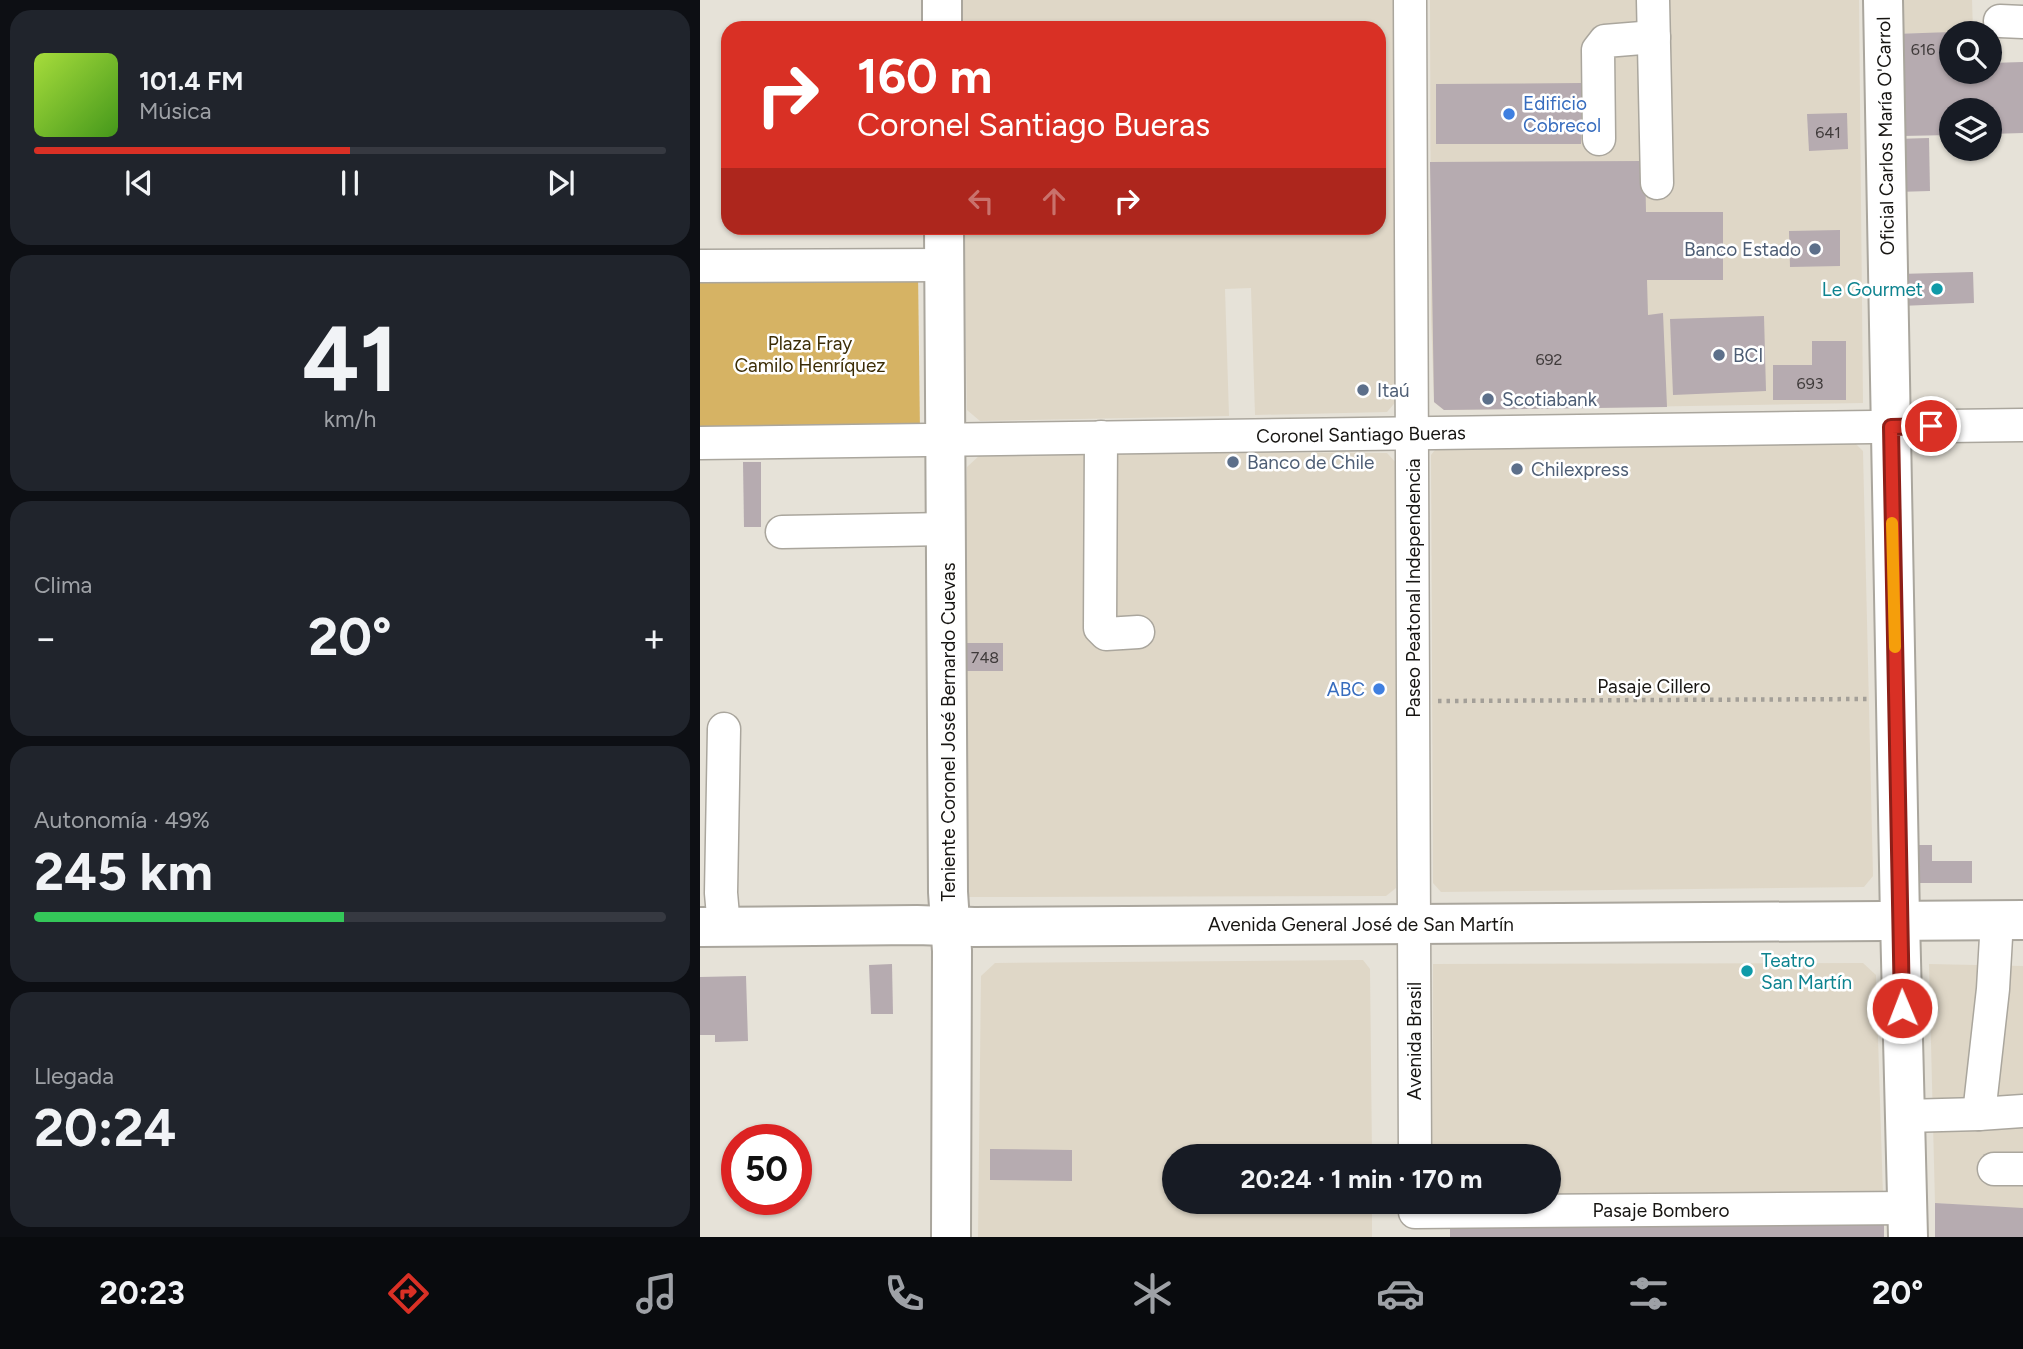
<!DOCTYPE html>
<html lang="es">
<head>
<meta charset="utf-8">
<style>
  body { margin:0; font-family:Figtree,sans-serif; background:#20242c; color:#f1f3f6; height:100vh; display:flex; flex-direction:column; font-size:26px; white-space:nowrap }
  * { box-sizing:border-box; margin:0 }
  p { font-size:23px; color:#9ea1a6 }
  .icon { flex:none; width:38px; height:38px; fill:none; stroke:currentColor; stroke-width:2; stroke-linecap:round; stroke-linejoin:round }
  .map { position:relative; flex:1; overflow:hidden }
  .side { display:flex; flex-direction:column; gap:10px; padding:10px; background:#0d0f14; width:700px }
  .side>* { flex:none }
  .top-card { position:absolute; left:21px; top:21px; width:665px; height:214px; border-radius:21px; box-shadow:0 2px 5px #0004; background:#d93025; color:#fff; overflow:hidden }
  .tools { position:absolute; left:1239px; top:21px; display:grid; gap:14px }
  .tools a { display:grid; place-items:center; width:63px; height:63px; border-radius:50%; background:#171b24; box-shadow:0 2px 5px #0004; font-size:35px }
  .speed { position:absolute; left:21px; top:1124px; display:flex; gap:14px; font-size:35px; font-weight:700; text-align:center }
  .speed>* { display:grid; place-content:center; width:91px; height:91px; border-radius:50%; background:#171b24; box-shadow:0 2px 5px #0004; line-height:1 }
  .speed .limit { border:10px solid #d22; background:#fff; color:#111 }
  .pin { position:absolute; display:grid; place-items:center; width:60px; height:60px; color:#fff; margin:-30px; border:4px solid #fff; border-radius:50%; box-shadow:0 2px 7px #0007 }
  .me { position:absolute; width:77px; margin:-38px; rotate:359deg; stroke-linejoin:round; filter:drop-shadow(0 0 5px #0008) }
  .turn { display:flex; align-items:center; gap:24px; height:147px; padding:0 21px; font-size:32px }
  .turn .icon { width:91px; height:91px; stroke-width:2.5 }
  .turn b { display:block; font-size:49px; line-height:60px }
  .lanes { display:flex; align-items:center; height:66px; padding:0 21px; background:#0003; justify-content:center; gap:35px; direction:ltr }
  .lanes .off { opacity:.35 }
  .big { font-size:52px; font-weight:700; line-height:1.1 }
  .side .widget { flex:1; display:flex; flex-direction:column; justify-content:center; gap:10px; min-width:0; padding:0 24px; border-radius:21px; background:#20242c }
  .side .dial { align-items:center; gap:0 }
  .dial b { font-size:91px; line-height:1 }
  .song { display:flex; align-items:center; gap:21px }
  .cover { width:84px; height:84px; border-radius:10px; background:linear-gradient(135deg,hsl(80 70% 55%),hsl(100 70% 35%)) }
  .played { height:7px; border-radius:4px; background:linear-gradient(90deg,#d93025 50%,#363941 50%) }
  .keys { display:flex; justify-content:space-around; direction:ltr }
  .heat { display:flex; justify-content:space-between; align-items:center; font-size:38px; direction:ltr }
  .charge { height:10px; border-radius:5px; background:linear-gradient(90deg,#34c759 49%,#363941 0) }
  .trip { position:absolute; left:462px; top:1144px; width:399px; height:70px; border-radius:35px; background:#171b24; box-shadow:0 2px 5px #0004; font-weight:700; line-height:70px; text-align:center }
  .dock { display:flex; height:112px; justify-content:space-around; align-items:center; background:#090b0e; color:#9ea1a6 }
  .dock .icon { width:49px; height:49px }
  .dock .active { color:#d93025 }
  .dock b { font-size:32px; color:#f1f3f6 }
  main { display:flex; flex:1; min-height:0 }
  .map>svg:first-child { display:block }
  .built { fill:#dfd7c7 }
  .green { fill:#d6b364 }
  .building { fill:#b6abb0 }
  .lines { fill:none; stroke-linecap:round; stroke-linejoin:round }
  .minor-casing { stroke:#aaa69d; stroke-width:35 }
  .major-casing { stroke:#aaa69d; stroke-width:42 }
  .path { stroke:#a39f98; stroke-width:4.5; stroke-dasharray:3.5 5; stroke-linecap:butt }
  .minor { stroke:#fff; stroke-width:32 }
  .major { stroke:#fff; stroke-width:38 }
  .route-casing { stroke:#8d1f18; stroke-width:18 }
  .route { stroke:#d93025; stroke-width:12 }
  .slow { stroke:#f59e0b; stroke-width:12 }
  .shop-dot { fill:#3f7fe0; stroke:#fff; stroke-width:2.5 }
  .service-dot { fill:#5c6f8a; stroke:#fff; stroke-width:2.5 }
  .culture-dot { fill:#0f9aa8; stroke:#fff; stroke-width:2.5 }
  .labels { text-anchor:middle; stroke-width:5; stroke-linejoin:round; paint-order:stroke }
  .number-label { font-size:16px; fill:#3f3a3a }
  .shop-label { font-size:19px; fill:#366cbe; stroke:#fff; text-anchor:start }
  .street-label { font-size:19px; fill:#171512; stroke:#fff }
  .service-label { font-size:19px; fill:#4e5e75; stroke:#fff; text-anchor:start }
  .culture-label { font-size:19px; fill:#0d838f; stroke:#fff; text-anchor:end }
  .park-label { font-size:19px; fill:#3c2d06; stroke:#fff }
</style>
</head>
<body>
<main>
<section class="side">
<div class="widget">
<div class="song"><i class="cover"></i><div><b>101.4 FM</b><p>Música</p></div></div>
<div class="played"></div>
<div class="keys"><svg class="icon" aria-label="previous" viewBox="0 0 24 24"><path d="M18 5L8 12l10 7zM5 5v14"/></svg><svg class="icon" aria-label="pause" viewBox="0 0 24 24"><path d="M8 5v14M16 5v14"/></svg><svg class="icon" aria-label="next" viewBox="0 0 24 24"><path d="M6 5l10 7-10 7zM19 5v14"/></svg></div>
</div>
<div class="widget dial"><b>41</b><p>km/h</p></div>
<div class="widget"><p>Clima</p>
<div class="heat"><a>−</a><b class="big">20°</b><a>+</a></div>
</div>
<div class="widget"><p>Autonomía · 49%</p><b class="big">245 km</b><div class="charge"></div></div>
<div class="widget"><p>Llegada</p><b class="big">20:24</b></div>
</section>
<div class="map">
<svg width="1323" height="1237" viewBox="0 0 1323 1237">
  <rect width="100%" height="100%" fill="#e6e2d8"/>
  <g class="built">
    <path d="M259,0H696L699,398L687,412L555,415L551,288L525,289L529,416L280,421L267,410L264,228H679V28H260Z"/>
    <path d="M730,0H1159L1163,403L744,410L734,402L731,316Z"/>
    <path d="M1193,0H1272L1273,32L1194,34Z"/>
    <path d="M1151,439L1163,451L1173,876L1164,887L741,892L733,883L731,455L739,445Z"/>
    <path d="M513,452L687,453L699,466L696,888L686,896L266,897L264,566L267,467L280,455Z"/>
    <path d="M663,960L670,969L672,1157H474V1202H672V1237H278L281,976L295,963Z"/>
    <path d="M1163,963L1176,975L1183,1196L849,1200V1157H732L733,964Z"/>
    <path d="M1229,964L1323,966V1209L1235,1203Z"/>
  </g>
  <path class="green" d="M218,272L220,434L0,436V275Z"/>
  <g class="building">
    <path d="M1251,32V72H1290V63L1323,62V133L1290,134V110H1251V135L1202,136L1194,34Z"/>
    <path d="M882,83L881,144H736V84Z"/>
    <path d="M1147,113L1148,149L1109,151L1107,114Z"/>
    <path d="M1229,138L1230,191L1196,192L1194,139Z"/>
    <path d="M945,161L946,212H1023V280H947L948,315L963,313L967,407L744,410L734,402L730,162Z"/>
    <path d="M1140,230V266L1090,267L1089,231Z"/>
    <path d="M1273,272L1274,303L1200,306L1199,274Z"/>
    <path d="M1064,316L1066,391L973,395L970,319Z"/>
    <path d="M1112,341H1146V400H1073V365H1112Z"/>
    <path d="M43,462H61V527H44Z"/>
    <rect x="266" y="643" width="37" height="28"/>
    <path d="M1205,845H1232V861H1272V883H1205Z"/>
    <path d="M192,964L193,1014H171L169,965Z"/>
    <path d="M46,976L48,1041L15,1042V1035H0V977Z"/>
    <path d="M290,1149L372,1150V1181L290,1180Z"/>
    <path d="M1235,1203L1323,1208V1237H1235Z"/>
    <path d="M1184,1212V1237H750V1218Z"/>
  </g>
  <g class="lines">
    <g class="minor-casing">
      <g id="minor">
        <path d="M710,0L715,1157"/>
        <path d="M953,0L957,183"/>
        <path d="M1300,21L1323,22"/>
        <path d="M899,139L898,50L905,41L954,37"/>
        <path d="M0,266L245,265"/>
        <path d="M401,437L400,628L406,634L438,632"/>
        <path d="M0,443L1323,425"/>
        <path d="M82,532L246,529"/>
        <path d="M1297,920L1293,989L1279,1114L1323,1111"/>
        <path d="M24,927L21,893L24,729"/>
        <path d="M1205,1116L1279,1114"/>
        <path d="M1294,1169H1323"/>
        <path d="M715,1212L1207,1208"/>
      </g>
    </g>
    <g class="major-casing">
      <g id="major">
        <path d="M242,0V28"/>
        <path d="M1183,0L1200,920L1208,1237"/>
        <path d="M244,228L248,892L252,951L251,1237"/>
        <path d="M0,927L217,925L274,927L1323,920"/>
      </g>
    </g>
    <path class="path" d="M738,701L1167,699"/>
    <use href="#minor" class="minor"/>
    <use href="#major" class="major"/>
  </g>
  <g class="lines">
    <g class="route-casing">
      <path id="route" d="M1202,1008L1191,427L1231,426"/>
    </g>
    <use href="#route" class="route"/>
    <path class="slow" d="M1192,523L1195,647"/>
  </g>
  <g class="shop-dot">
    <circle cx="809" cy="114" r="7"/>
    <circle cx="679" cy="689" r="7"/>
  </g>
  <g class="service-dot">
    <circle cx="1115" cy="249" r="7"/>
    <circle cx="1019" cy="355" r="7"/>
    <circle cx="663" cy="390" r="7"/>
    <circle cx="788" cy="399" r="7"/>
    <circle cx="533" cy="462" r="7"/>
    <circle cx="817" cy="469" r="7"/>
  </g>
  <g class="culture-dot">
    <circle cx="1237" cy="289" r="7"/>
    <circle cx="1047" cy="971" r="7"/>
  </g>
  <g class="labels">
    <g class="number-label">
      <text x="1223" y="55">616</text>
      <text x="1128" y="138">641</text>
      <text x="849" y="365">692</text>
      <text x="1110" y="389">693</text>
      <text x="285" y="663">748</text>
    </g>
    <g class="shop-label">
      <text x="823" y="110">Edificio<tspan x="823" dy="22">Cobrecol</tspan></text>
      <text x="665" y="696" text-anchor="end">ABC</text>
    </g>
    <g class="street-label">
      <text transform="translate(1185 136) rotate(-91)" y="7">Oficial Carlos María O'Carrol</text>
      <text transform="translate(661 434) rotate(-1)" y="7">Coronel Santiago Bueras</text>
      <text transform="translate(713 588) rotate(-90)" y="7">Paseo Peatonal Independencia</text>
      <text x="954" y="693">Pasaje Cillero</text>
      <text transform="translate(248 732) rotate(-90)" y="7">Teniente Coronel José Bernardo Cuevas</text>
      <text x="661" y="931">Avenida General José de San Martín</text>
      <text transform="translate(714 1041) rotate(-90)" y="7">Avenida Brasil</text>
      <text x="961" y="1217">Pasaje Bombero</text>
    </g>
    <g class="service-label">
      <text x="1101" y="256" text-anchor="end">Banco Estado</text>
      <text x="1033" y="362">BCI</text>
      <text x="677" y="397">Itaú</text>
      <text x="802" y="406">Scotiabank</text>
      <text x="547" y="469">Banco de Chile</text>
      <text x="831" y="476">Chilexpress</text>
    </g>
    <g class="culture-label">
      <text x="1223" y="296">Le Gourmet</text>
      <text x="1061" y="967" text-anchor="start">Teatro<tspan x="1061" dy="22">San Martín</tspan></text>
    </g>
    <g class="park-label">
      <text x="110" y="350">Plaza Fray<tspan x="110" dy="22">Camilo Henríquez</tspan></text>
    </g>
  </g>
</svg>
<div class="tools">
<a><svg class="icon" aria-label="search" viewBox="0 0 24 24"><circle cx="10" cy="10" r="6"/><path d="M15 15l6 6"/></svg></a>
<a><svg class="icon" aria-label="layers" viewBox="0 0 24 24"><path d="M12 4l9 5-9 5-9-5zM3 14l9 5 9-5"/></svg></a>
</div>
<div class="speed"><div class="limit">50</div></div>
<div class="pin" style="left:1231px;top:426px;background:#d93025"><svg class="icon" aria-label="arrive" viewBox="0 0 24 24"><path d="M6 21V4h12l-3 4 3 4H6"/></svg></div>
<svg class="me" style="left:1202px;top:1008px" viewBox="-20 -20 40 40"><circle r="17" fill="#d93025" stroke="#fff" stroke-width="3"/><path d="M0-11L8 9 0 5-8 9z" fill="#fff"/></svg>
<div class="trip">20:24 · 1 min · 170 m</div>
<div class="top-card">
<div class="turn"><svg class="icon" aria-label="right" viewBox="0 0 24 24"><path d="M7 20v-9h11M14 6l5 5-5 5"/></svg><div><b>160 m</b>Coronel Santiago Bueras</div></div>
<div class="lanes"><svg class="icon off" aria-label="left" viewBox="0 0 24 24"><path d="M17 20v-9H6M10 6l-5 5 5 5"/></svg><svg class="icon off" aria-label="ahead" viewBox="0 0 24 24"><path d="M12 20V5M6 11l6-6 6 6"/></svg><svg class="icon" aria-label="right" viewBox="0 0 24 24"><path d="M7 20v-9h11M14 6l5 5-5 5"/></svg></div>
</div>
</div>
</main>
<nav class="dock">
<b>20:23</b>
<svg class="icon active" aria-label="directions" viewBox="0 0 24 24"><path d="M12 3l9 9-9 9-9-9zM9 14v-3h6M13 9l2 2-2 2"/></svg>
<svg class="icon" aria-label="music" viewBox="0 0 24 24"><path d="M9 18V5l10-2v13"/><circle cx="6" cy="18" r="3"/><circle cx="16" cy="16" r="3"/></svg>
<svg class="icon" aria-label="phone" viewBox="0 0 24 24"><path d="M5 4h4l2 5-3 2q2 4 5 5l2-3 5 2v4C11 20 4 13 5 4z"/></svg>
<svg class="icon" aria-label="climate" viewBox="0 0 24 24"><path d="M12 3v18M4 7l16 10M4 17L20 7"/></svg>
<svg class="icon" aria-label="car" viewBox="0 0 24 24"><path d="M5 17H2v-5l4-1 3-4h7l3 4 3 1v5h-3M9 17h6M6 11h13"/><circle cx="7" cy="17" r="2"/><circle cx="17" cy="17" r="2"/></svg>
<svg class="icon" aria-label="filters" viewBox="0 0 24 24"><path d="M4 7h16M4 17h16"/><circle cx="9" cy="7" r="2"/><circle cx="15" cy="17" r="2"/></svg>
<b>20°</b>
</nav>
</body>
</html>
